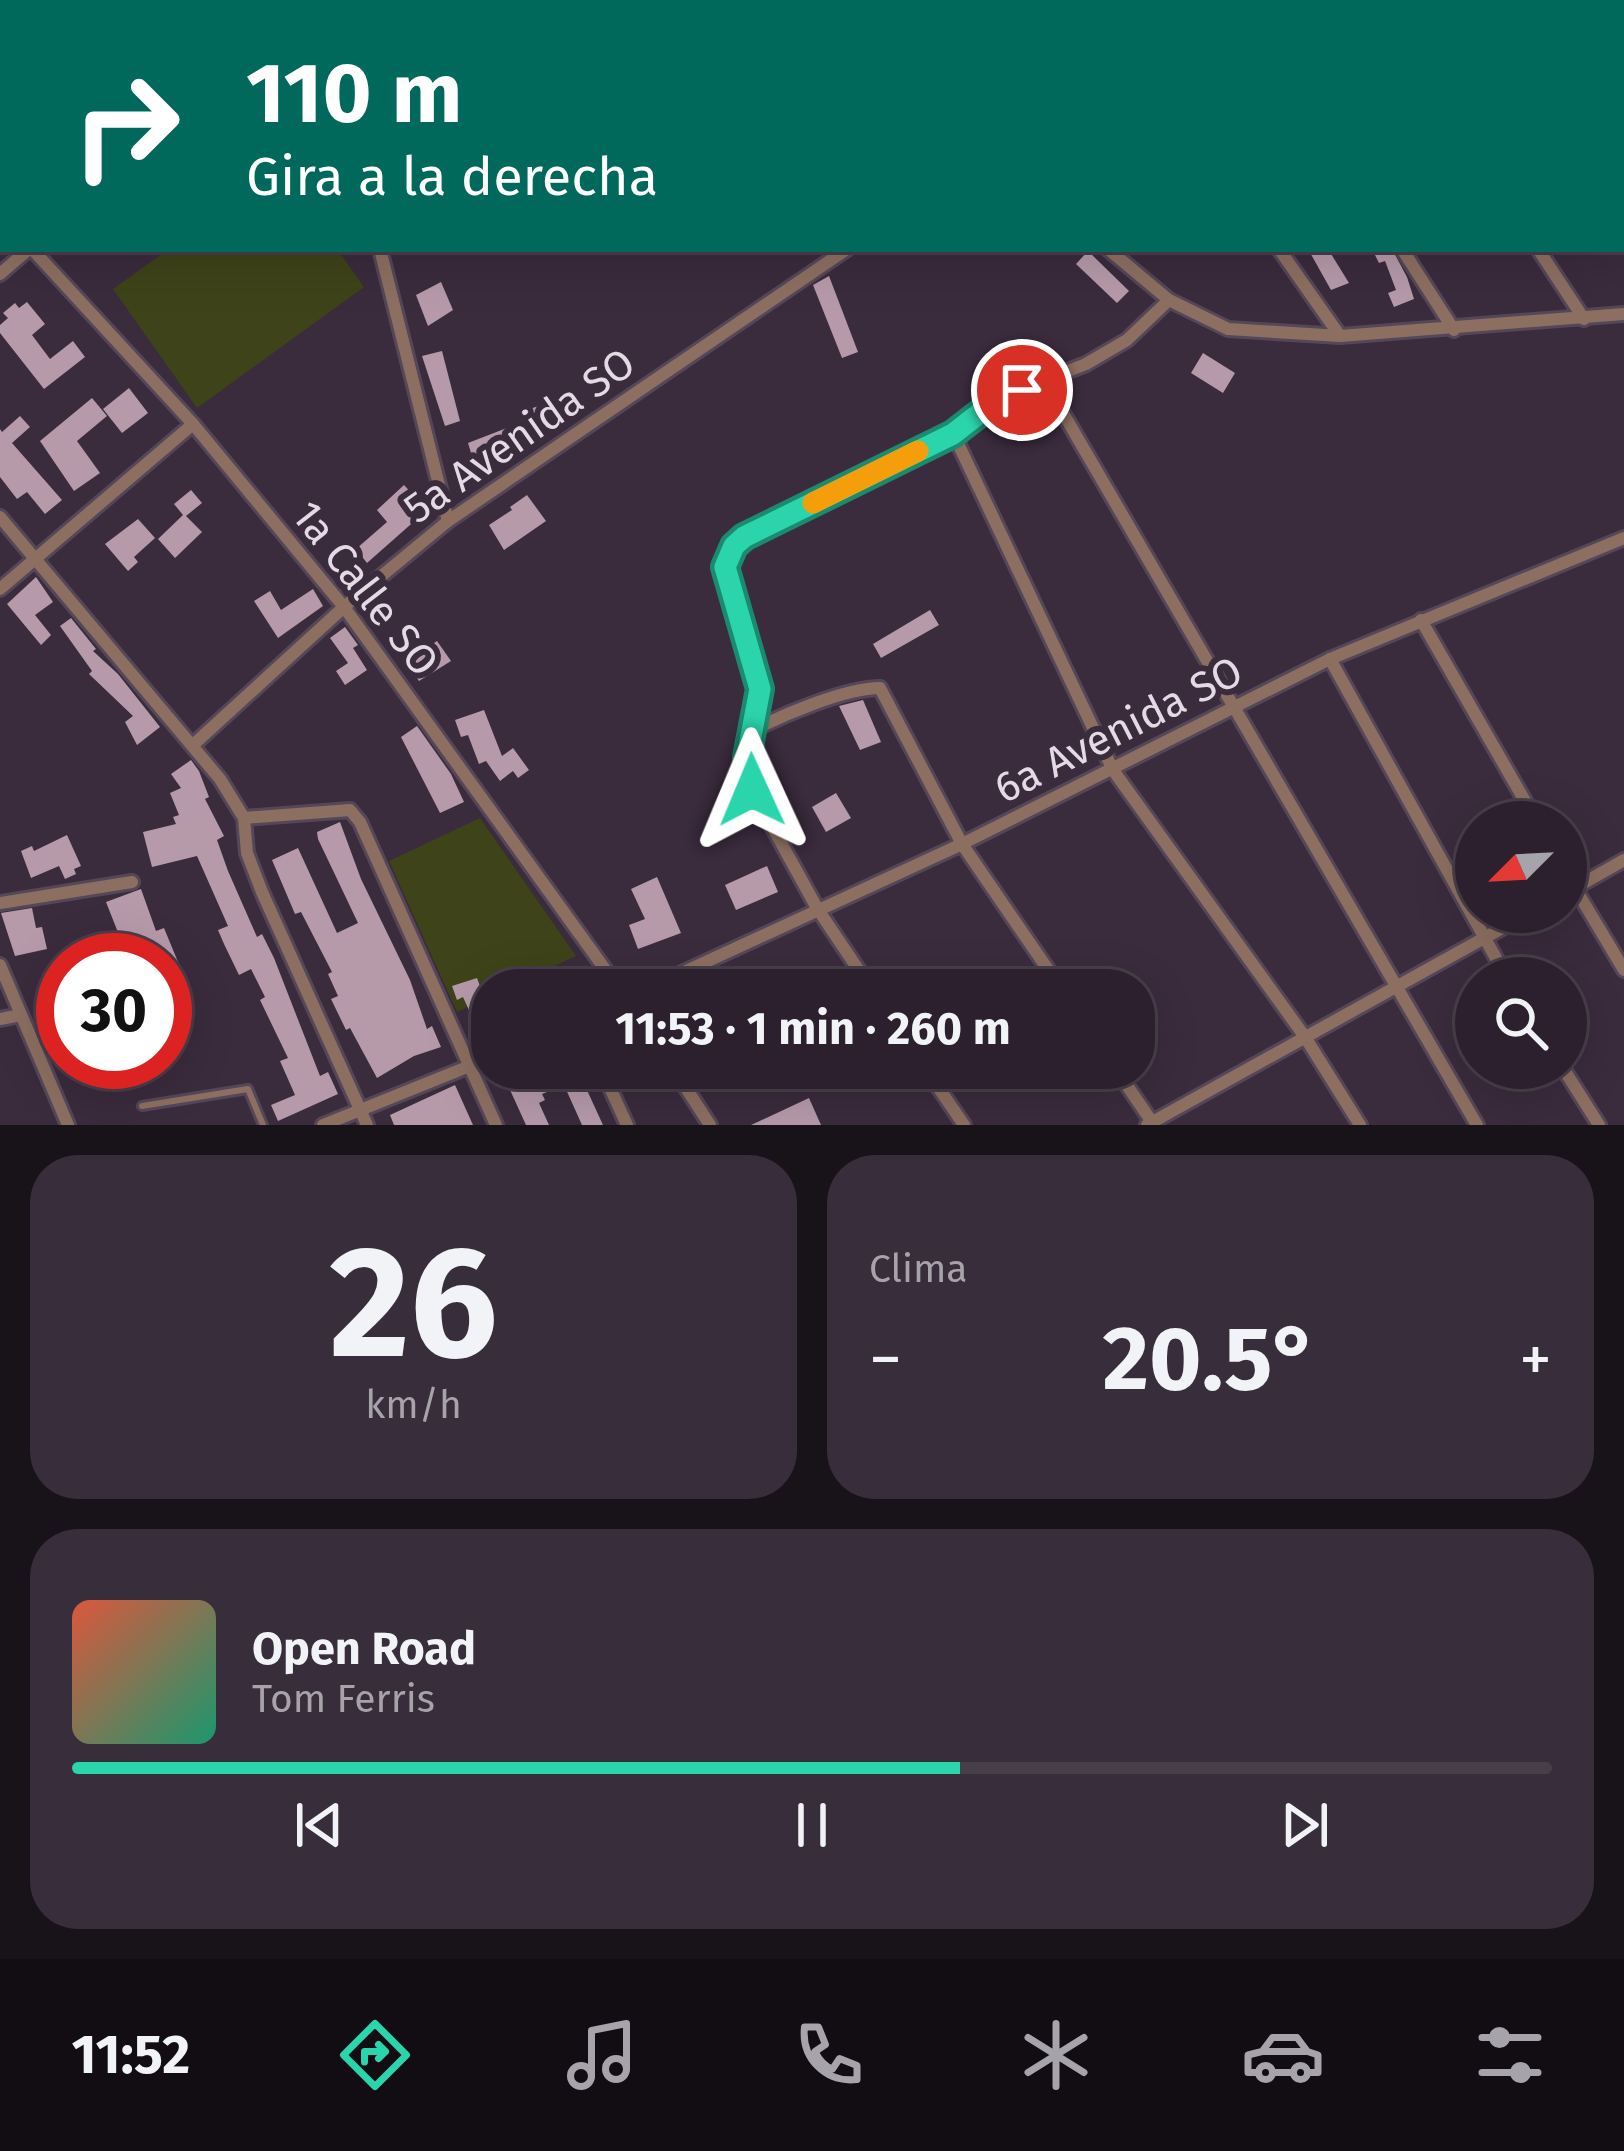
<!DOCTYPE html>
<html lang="es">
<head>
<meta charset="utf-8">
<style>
  body { margin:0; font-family:"Fira Sans",sans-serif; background:#382d3a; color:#f1f3f6; height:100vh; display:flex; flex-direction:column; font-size:45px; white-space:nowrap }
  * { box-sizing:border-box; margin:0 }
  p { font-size:39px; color:#a6a3aa }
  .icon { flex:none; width:66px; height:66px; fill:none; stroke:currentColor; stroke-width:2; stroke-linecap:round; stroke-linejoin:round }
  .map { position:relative; height:1125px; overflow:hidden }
  .details { display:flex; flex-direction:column; gap:30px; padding:30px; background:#181219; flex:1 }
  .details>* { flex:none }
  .hud { position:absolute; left:0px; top:0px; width:1626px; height:252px; box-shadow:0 12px 48px #0002,0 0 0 3px #483e4a; background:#00695c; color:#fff; overflow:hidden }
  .needle { width:78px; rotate:246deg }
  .tools { position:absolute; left:1455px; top:801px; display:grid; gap:24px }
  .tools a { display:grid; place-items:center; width:132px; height:132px; border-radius:50%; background:#2c202e; box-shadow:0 12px 48px #0002,0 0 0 3px #483e4a; font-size:60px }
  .speed { position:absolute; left:36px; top:933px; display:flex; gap:24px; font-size:60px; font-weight:700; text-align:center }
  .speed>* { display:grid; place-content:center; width:156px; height:156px; border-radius:50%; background:#2c202e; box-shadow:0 12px 48px #0002,0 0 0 3px #483e4a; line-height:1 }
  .speed .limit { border:18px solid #d22; background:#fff; color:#111 }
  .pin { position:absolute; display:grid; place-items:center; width:102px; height:102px; color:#fff; margin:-51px; border:6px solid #fff; border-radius:50%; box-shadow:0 3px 12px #0007 }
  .me { position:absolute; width:132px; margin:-66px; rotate:359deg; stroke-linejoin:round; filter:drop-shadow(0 0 9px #0008) }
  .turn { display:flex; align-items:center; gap:42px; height:252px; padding:0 48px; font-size:54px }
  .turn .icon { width:156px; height:156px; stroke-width:2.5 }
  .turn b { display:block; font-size:84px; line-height:102px }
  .big { font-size:90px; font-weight:700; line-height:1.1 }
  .details .widget { flex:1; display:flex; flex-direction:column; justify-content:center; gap:18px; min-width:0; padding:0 42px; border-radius:48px; background:#382d3a }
  .details .dial { align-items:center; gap:0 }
  .dial b { font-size:156px; line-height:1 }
  .song { display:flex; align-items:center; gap:36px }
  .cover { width:144px; height:144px; border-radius:18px; background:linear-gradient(135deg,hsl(10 70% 55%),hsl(160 70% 35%)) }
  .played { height:12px; border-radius:6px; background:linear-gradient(90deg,#2bd5ac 60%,#483e4a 60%) }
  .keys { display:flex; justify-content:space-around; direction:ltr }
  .heat { display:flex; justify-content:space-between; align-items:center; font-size:66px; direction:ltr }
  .details .tiles { flex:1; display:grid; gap:30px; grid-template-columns:1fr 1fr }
  .widget:last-child { grid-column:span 2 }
  .trip { position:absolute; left:471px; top:969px; width:684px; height:120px; border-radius:48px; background:#2c202e; box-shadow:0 12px 48px #0002,0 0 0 3px #483e4a; font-weight:700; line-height:120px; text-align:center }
  .tabs { display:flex; height:192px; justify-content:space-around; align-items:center; background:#120d12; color:#a6a3aa }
  .tabs .icon { width:84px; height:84px }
  .tabs .active { color:#2bd5ac }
  .tabs b { font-size:54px; color:#f1f3f6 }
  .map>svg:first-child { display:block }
  .green { fill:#3e4319 }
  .building { fill:#b69aaa }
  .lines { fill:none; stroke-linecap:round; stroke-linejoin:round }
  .service-casing { stroke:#554758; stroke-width:12 }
  .minor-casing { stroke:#554758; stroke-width:18 }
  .service { stroke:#8c6f61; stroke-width:6 }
  .minor { stroke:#8c6f61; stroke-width:12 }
  .route-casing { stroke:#1c8a70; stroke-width:30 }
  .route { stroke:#2bd5ac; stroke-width:21 }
  .slow { stroke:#f59e0b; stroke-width:21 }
  .labels { text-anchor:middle; stroke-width:12; stroke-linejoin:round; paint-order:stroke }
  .street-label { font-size:42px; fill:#e4dae5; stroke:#3a2b3d }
</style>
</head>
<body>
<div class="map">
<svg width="1624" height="1125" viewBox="0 0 1624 1125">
  <rect width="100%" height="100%" fill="#3a2b3d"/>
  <g class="green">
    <path d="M169,249H337L364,287L197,408L113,289Z"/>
    <path d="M480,818L576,956L504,990H492V996L457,1012L389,861Z"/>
  </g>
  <g class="building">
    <path d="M1308,249H1328L1349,283L1331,290Z"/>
    <path d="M1372,249H1392L1407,277L1414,299L1394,307L1388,293L1396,290L1385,261L1379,263Z"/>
    <path d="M1088,251L1129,291L1117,303L1076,264Z"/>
    <path d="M829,276L858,352L842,358L813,285Z"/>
    <path d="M441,282L453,310L428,326L416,295Z"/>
    <path d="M27,302L45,324L32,335L50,359L73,341L85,357L44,389L0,333V325L8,318L3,313L15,303L19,308Z"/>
    <path d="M442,351L460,421L445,426L422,356Z"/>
    <path d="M1203,353L1235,373L1223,393L1191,373Z"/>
    <path d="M129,388L148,413L122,433L103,409Z"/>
    <path d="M92,398L107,416L77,441L100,473L74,491L40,441Z"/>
    <path d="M539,406L549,439L495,452L498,462L476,469L468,443L522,422L519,412Z"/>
    <path d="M20,416L30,427L12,443L62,500L45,514L27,492L17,499L0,477V429L2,432Z"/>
    <path d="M404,485L427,510L367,563L356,549L387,522L377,510Z"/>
    <path d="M191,490L202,503L186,516L202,532L175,558L158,539L183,515L174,504Z"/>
    <path d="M527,495L546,521L504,550L489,525L512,510L510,507Z"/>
    <path d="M138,519L155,538L134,557L138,562L128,571L105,544Z"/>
    <path d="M36,577L53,602L35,615L51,635L41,645L7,604Z"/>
    <path d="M313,589L323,606L278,638L254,601L270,591L281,610Z"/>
    <path d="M930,610L939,625L881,658L873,644Z"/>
    <path d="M71,618L96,649L93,651L118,674L160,727L137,745L125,722L133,716L89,674L92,671L60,626Z"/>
    <path d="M345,627L358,645L353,648L367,670L345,685L336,671L348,663L330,638Z"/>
    <path d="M437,641L451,661L419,681L406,662Z"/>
    <path d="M863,700L881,742L860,750L839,706Z"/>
    <path d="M484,710L502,756L513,748L529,770L518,778L513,771L500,781L486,761L479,764L468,735L461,737L455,720Z"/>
    <path d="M417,726L451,774L464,802L440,813L401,737Z"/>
    <path d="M191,760L199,771L209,797L205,799L224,836L217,840L228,871L257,937L262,934L274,958L320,1076L328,1072L338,1094L278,1121L271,1105L295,1095L280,1061L288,1058L260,1000L265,997L251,969L239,975L224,944L218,930L228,926L197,856L152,867L143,832L176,824L173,817L179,815L170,793L181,788L171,774Z"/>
    <path d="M836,793L851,818L826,832L812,807Z"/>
    <path d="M340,822L361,879L410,980L427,1029L432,1026L441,1047L414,1056L377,1078L350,1028L346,1030L331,999L338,996L328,974L332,972L301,912L295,914L272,860L298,848L337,933L358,923L318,839L317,832Z"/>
    <path d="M67,835L81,866L74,869L76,874L65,879L59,866L31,878L21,851L32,846L34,851Z"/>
    <path d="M767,866L778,892L736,910L725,885Z"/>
    <path d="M657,877L681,933L638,949L629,925L645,919L631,889Z"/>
    <path d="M141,889L156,931L164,928L183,974L165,981V960H154L147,945L128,949L124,933L119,935L106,902Z"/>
    <path d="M32,908L36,928L42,927L47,949L15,956L1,913Z"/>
    <path d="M477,978L485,1000L492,997V1026L479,1032L463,997L457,1000L452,986Z"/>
    <path d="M500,1068H585L593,1086L586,1088L603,1125H582L564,1085L542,1094L545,1100L539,1103L549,1125H526Z"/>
    <path d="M455,1085L473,1125H394L390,1115Z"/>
    <path d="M809,1098L821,1125H751Z"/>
  </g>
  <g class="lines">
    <g class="service-casing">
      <path id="service" d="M142,1106L248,1089L263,1125"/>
    </g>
    <g class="minor-casing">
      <g id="minor">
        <path d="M64,0L67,3"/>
        <path d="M436,0L440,3"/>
        <path d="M1375,0L1377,3"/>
        <path d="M1498,0L1500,3"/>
        <path d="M318,3L322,0"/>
        <path d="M1266,3L1273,0"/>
        <path d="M1623,189L1624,190"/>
        <path d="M0,214L3,217"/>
        <path d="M32,249L193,424L344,607L620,990"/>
        <path d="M380,249L448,521"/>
        <path d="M1108,249L1169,300L1228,329L1340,336L1624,314"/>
        <path d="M1279,249L1340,336"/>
        <path d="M1402,249L1454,330"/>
        <path d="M1538,249L1584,319"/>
        <path d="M0,274L29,249"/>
        <path d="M1045,382L1477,1125"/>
        <path d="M953,433L1113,770L1305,1037L1360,1125"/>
        <path d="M0,517L220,779L244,818L247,853L262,892L367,1125"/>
        <path d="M0,589L193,424"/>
        <path d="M1421,620L1537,822"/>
        <path d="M1330,659L1507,978"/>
        <path d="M751,731C783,715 845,688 880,688L962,844L1062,990"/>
        <path d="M193,745L344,607L448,521L847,249"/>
        <path d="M244,818L350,810L360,822L496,1125"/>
        <path d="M1566,873L1624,970"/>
        <path d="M1566,893L1624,860"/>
        <path d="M0,903L132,882"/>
        <path d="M0,965L68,1125"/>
        <path d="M645,990L962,844L1330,659L1624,538"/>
        <path d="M872,990L817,908L752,790L747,757L760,689L725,567L733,546L744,537L953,433L999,398L1086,364L1127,340L1169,300"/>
        <path d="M0,1019L21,1015"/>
        <path d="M601,1068L627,1125"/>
        <path d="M673,1068L710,1125"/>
        <path d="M925,1068L964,1125"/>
        <path d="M1115,1068L1154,1125"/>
        <path d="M1563,1068L1599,1125"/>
        <path d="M323,1125L492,1057"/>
        <path d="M1147,1125L1531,912"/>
      </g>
    </g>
    <use href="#service" class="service"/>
    <use href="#minor" class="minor"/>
  </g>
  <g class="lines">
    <g class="route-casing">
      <path id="route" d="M752,790L747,757L760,689L725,567L734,546L744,537L953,434L999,398L1022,390"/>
    </g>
    <use href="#route" class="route"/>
    <path class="slow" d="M813,503L918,451"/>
  </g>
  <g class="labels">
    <g class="street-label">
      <text transform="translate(519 435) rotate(-35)" y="15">5a Avenida SO</text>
      <text transform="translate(366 588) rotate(52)" y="15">1a Calle SO</text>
      <text transform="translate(1118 729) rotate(-27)" y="15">6a Avenida SO</text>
    </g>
  </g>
</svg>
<div class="tools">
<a><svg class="needle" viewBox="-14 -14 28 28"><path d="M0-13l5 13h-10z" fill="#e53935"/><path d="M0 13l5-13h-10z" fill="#a6a3aa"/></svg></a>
<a><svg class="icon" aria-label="search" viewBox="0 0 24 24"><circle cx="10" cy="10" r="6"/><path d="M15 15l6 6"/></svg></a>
</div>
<div class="speed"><div class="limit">30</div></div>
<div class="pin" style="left:1022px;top:390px;background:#d93025"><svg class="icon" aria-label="arrive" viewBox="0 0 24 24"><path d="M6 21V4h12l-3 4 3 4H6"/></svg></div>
<svg class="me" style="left:752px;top:790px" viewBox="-20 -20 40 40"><path d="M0-17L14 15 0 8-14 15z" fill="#2bd5ac" stroke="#fff" stroke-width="4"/></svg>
<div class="trip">11:53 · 1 min · 260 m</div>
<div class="hud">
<div class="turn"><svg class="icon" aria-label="right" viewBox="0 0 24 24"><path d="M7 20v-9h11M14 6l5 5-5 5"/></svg><div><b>110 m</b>Gira a la derecha</div></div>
</div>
</div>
<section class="details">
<div class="tiles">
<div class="widget dial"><b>26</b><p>km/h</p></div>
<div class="widget"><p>Clima</p>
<div class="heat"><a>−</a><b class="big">20.5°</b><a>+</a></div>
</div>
<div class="widget">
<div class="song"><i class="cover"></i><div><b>Open Road</b><p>Tom Ferris</p></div></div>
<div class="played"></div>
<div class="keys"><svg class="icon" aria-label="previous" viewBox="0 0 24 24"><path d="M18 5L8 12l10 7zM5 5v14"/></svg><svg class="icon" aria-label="pause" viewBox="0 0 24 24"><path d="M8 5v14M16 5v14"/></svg><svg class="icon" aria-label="next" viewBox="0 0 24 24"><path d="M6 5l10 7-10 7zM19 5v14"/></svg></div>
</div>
</div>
</section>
<nav class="tabs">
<b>11:52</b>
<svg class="icon active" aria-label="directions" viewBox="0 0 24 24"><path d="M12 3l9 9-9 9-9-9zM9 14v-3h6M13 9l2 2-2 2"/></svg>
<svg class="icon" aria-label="music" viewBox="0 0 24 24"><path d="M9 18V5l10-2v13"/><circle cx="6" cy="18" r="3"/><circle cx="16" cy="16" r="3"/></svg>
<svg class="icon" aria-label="phone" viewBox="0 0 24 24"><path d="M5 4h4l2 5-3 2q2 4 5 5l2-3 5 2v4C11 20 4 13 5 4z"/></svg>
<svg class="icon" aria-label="climate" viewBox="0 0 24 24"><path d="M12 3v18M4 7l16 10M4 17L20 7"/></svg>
<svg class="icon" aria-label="car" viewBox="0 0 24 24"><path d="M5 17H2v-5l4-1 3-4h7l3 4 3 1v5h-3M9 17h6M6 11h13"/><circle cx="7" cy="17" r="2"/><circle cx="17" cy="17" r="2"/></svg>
<svg class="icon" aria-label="filters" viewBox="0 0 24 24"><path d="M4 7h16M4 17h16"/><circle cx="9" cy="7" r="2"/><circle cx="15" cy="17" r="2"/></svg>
</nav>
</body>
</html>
